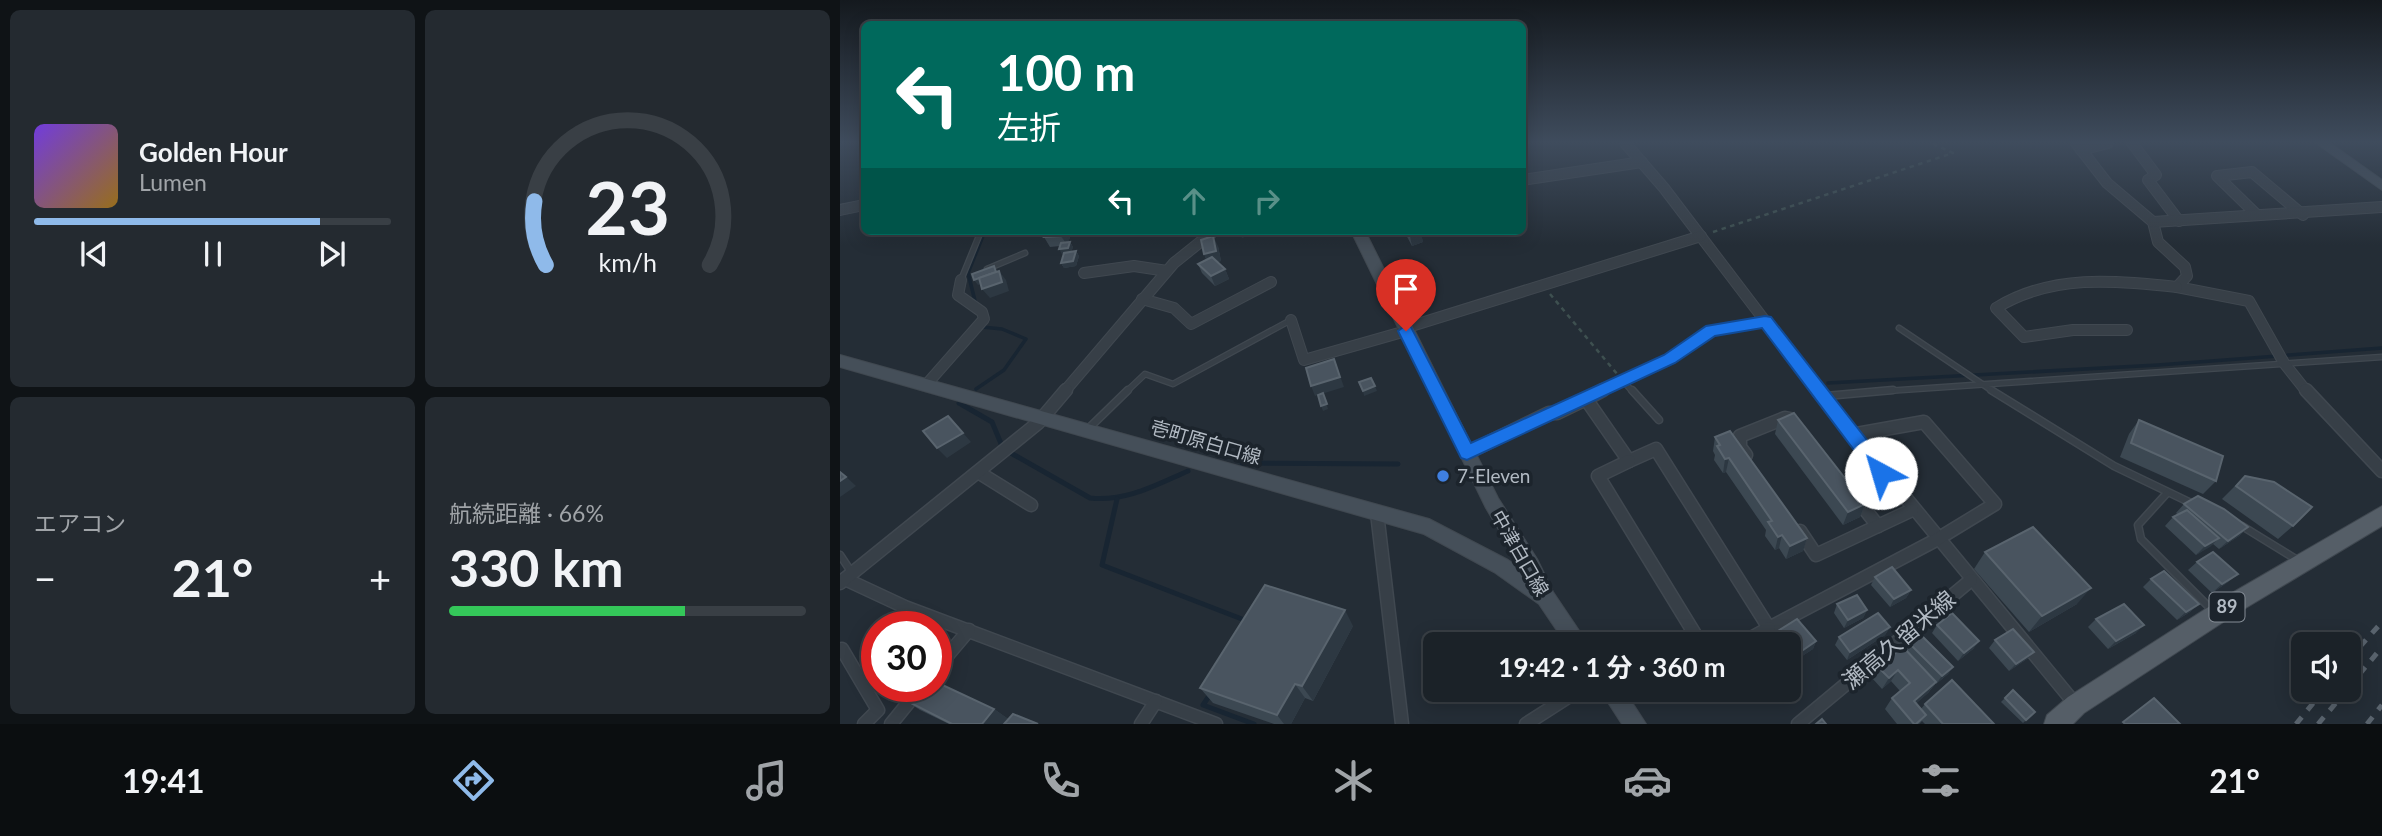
<!DOCTYPE html>
<html lang="ja">
<head>
<meta charset="utf-8">
<style>
  body { margin:0; font-family:Lato,"Noto Sans JP",sans-serif; background:#242a30; color:#f1f3f6; height:100vh; display:flex; flex-direction:column; font-size:26px; white-space:nowrap }
  * { box-sizing:border-box; margin:0 }
  p { font-size:23px; color:#a0a4a8 }
  .icon { flex:none; width:38px; height:38px; fill:none; stroke:currentColor; stroke-width:2; stroke-linecap:round; stroke-linejoin:round }
  .map { position:relative; flex:1; overflow:hidden }
  .side { display:flex; flex-direction:column; gap:10px; padding:10px; background:#0f1316; width:840px }
  .side>* { flex:none }
  .top-card { position:absolute; left:21px; top:21px; width:665px; height:214px; border-radius:10px; box-shadow:0 4px 18px #0003,0 0 0 2px #393f45; background:#00695c; color:#fff; overflow:hidden }
  .controls { position:absolute; left:1451px; top:632px; display:grid; gap:14px }
  .controls a { display:grid; place-items:center; width:70px; height:70px; border-radius:10px; background:#1b2228; box-shadow:0 4px 18px #0003,0 0 0 2px #393f45; font-size:35px }
  .speed { position:absolute; left:21px; top:611px; display:flex; gap:14px; font-size:35px; font-weight:700; text-align:center }
  .speed>* { display:grid; place-content:center; width:91px; height:91px; border-radius:50%; background:#1b2228; box-shadow:0 4px 18px #0003,0 0 0 2px #393f45; line-height:1 }
  .speed .limit { border:10px solid #d22; background:#fff; color:#111 }
  .pin { position:absolute; display:grid; place-items:center; width:60px; height:60px; color:#fff; margin:-72px -30px; border-radius:50% 50% 50% 0; rotate:-45deg; box-shadow:0 0 7px #0007 }
  .pin .icon { rotate:45deg }
  .me { position:absolute; width:77px; margin:-38px; rotate:321deg; stroke-linejoin:round; filter:drop-shadow(0 0 5px #0008) }
  .turn { display:flex; align-items:center; gap:24px; height:147px; padding:0 21px; font-size:32px }
  .turn .icon { width:91px; height:91px; stroke-width:2.5 }
  .turn b { display:block; font-size:49px; line-height:60px }
  .lanes { display:flex; align-items:center; height:66px; padding:0 21px; background:#0003; justify-content:center; gap:35px; direction:ltr }
  .lanes .off { opacity:.35 }
  .big { font-size:52px; font-weight:700; line-height:1.1 }
  .side .card { flex:1; display:flex; flex-direction:column; justify-content:center; gap:10px; min-width:0; padding:0 24px; border-radius:10px; background:#242a30 }
  .side .dial { align-items:center; gap:0 }
  .dial svg { height:182px; overflow:visible; fill:none; stroke:#393f45; stroke-width:7; stroke-linecap:round; text-anchor:middle }
  .dial text { fill:#f1f3f6; stroke:none }
  .song { display:flex; align-items:center; gap:21px }
  .cover { width:84px; height:84px; border-radius:10px; background:linear-gradient(135deg,hsl(260 70% 55%),hsl(40 70% 35%)) }
  .played { height:7px; border-radius:4px; background:linear-gradient(90deg,#8fbaea 80%,#393f45 80%) }
  .keys { display:flex; justify-content:space-around; direction:ltr }
  .heat { display:flex; justify-content:space-between; align-items:center; font-size:38px; direction:ltr }
  .charge { height:10px; border-radius:5px; background:linear-gradient(90deg,#34c759 66%,#393f45 0) }
  .side .tiles { flex:1; display:grid; gap:10px; grid-template-columns:repeat(2,1fr) }
  .trip { position:absolute; left:583px; top:632px; width:378px; height:70px; border-radius:10px; background:#1b2228; box-shadow:0 4px 18px #0003,0 0 0 2px #393f45; font-weight:700; line-height:70px; text-align:center }
  .tab-bar { display:flex; height:112px; justify-content:space-around; align-items:center; background:#0b0e10; color:#a0a4a8 }
  .tab-bar .icon { width:49px; height:49px }
  .tab-bar .active { color:#8fbaea }
  .tab-bar b { font-size:32px; color:#f1f3f6 }
  main { display:flex; flex:1; min-height:0 }
  .map>svg:first-child { display:block }
  .lines { fill:none; stroke-linecap:round; stroke-linejoin:round }
  .stream-far1 { stroke:#182532; stroke-width:3.5 }
  .stream { stroke:#182532; stroke-width:5 }
  .lane-far1-casing { stroke:#404850; stroke-width:7 }
  .lane-casing { stroke:#404850; stroke-width:9 }
  .street-far1-casing { stroke:#404850; stroke-width:12 }
  .street-casing { stroke:#404850; stroke-width:15 }
  .secondary-casing { stroke:#404850; stroke-width:2 }
  .primary-casing { stroke:#404850; stroke-width:2 }
  .path { stroke:#3e5050; stroke-width:2.5; stroke-dasharray:4.5 4.5; stroke-linecap:butt }
  .lane-far1 { stroke:#373f47; stroke-width:4.5 }
  .lane { stroke:#373f47; stroke-width:6 }
  .street-far1 { stroke:#373f47; stroke-width:10 }
  .street { stroke:#373f47; stroke-width:12 }
  .secondary { fill:#454f59; fill-rule:evenodd }
  .primary { fill:#555e67; fill-rule:evenodd }
  .rail { stroke:#59636d; stroke-width:5; stroke-dasharray:9 9; stroke-linecap:butt }
  .wall { fill:#3c4852 }
  .shaded-wall { fill:#2d3842 }
  .building { fill:#49545f; stroke:#59646e; stroke-width:2 }
  .route { fill:#1a73e8; stroke:#114b97; stroke-width:2 }
  .shop-dot { fill:#3f7fe0; stroke:#1c242c; stroke-width:2.5 }
  .labels { text-anchor:middle; stroke-width:7; stroke-linejoin:round; paint-order:stroke }
  .shield { fill:#1c242c; stroke:#858d96; stroke-width:2 }
  .shield-label { font-size:18px; font-weight:bold; fill:#b2bac3 }
  .street-label { font-size:19px; fill:#b2bac3; stroke:#1c242c }
  .poi-label { font-size:19px; fill:#b2bac3; stroke:#1c242c; text-anchor:start }
  .near-street-label { font-size:23px; fill:#b2bac3; stroke:#1c242c }
</style>
</head>
<body>
<main>
<section class="side">
<div class="tiles">
<div class="card">
<div class="song"><i class="cover"></i><div><b>Golden Hour</b><p>Lumen</p></div></div>
<div class="played"></div>
<div class="keys"><svg class="icon" aria-label="previous" viewBox="0 0 24 24"><path d="M18 5L8 12l10 7zM5 5v14"/></svg><svg class="icon" aria-label="pause" viewBox="0 0 24 24"><path d="M8 5v14M16 5v14"/></svg><svg class="icon" aria-label="next" viewBox="0 0 24 24"><path d="M6 5l10 7-10 7zM19 5v14"/></svg></div>
</div>
<div class="card dial"><svg viewBox="0 0 100 80">
<path d="M14 69A42 42 0 1 1 86 69"/>
<path d="M14 69A42 42 0 0 1 9 41" stroke="#8fbaea"/>
<text x="50" y="56" font-size="32" font-weight="700">23</text>
<text x="50" y="72" font-size="11">km/h</text>
</svg></div>
<div class="card"><p>エアコン</p>
<div class="heat"><a>−</a><b class="big">21°</b><a>+</a></div>
</div>
<div class="card"><p>航続距離 · 66%</p><b class="big">330 km</b><div class="charge"></div></div>
</div>
</section>
<div class="map">
<svg width="1542" height="724" viewBox="0 0 1542 724">
  <rect width="100%" height="100%" fill="#242d36"/>
  <g class="lines">
    <g class="stream-far1">
      <path d="M136,305L128,273L145,231"/>
      <path d="M988,383L1318,365L1542,348"/>
      <path d="M136,389L164,370L186,339L162,329L142,327L141,323"/>
    </g>
    <g class="stream">
      <path d="M119,403L152,422L162,446"/>
      <path d="M169,452L250,498C286,502 316,485 348,471"/>
      <path d="M402,463L558,464"/>
      <path d="M277,499L262,565L407,621"/>
      <path d="M371,693L363,705L414,724"/>
    </g>
    <g class="lane-far1-casing">
      <g id="lane-far1">
        <path d="M147,269L185,253"/>
        <path d="M121,280L141,231"/>
        <path d="M1059,328L1154,392"/>
        <path d="M782,380L793,392"/>
        <path d="M773,385L830,359L871,330L925,321"/>
        <path d="M286,392L305,374L333,384L451,320"/>
        <path d="M1032,392L1542,357"/>
      </g>
    </g>
    <g class="lane-casing">
      <g id="lane">
        <path d="M792,390L819,420"/>
        <path d="M1151,390L1274,466L1351,503"/>
        <path d="M986,396L1053,390"/>
        <path d="M249,428L288,390"/>
        <path d="M1327,493L1298,525L1301,539L1374,612"/>
        <path d="M1402,526L1459,561"/>
        <path d="M0,555L12,573"/>
        <path d="M827,644L853,630"/>
      </g>
    </g>
    <g class="street-far1-casing">
      <g id="street-far1">
        <path d="M785,143L824,188L979,392"/>
        <path d="M1236,143L1267,183L1313,222L1318,242L1345,267L1347,276L1337,287L1409,301L1444,363L1467,392"/>
        <path d="M1292,143L1316,175L1308,180L1339,221"/>
        <path d="M1241,150L1268,143"/>
        <path d="M682,180L802,162"/>
        <path d="M0,210L24,205"/>
        <path d="M1417,215L1377,176L1412,172L1463,215"/>
        <path d="M1313,222L1542,207"/>
        <path d="M244,273L294,266L327,271"/>
        <path d="M302,299L334,308L351,324L431,282"/>
        <path d="M451,320L464,360L566,331"/>
        <path d="M565,328L861,236"/>
        <path d="M1287,330H1233L1184,337L1156,308C1211,274 1275,280 1337,287"/>
        <path d="M86,385L144,319L142,312L118,295L121,280"/>
        <path d="M224,392L334,263L374,231"/>
        <path d="M759,392L773,385"/>
      </g>
    </g>
    <g class="street-casing">
      <g id="street">
        <path d="M977,390L1236,705"/>
        <path d="M1466,390L1542,471"/>
        <path d="M746,399L763,390"/>
        <path d="M627,453L709,413H717L746,399L789,461L816,449L929,628L1096,540L1155,504L1084,422L1011,435"/>
        <path d="M906,455L900,447V436L945,418L950,419"/>
        <path d="M789,461L758,476L861,644"/>
        <path d="M138,472L191,505"/>
        <path d="M1016,498L1038,526"/>
        <path d="M537,513L562,724"/>
        <path d="M960,531L976,555L1072,510"/>
        <path d="M5,579L65,607L376,724"/>
        <path d="M0,583L198,423L226,390"/>
        <path d="M900,644L929,628"/>
        <path d="M2,649L38,710L24,724"/>
        <path d="M96,669L129,630"/>
        <path d="M51,724L82,686"/>
        <path d="M301,724L316,701"/>
        <path d="M686,724L739,690"/>
        <path d="M958,724L1131,580"/>
      </g>
    </g>
    <g class="secondary-casing">
      <g id="secondary">
        <path d="M1476,143H1490L1542,180V190Z"/>
        <path d="M511,231H525L658,498L697,559L713,592L748,644H726L699,604L654,572L584,534L0,367V355L589,519L668,560L683,570L646,508Z"/>
        <path d="M760,690H784L806,724H782Z"/>
      </g>
    </g>
    <g class="primary-casing">
      <path id="primary" d="M1542,506V526L1394,615L1244,713L1233,724H1204L1207,715L1228,697L1378,601Z"/>
    </g>
    <g class="path">
      <path d="M873,232L1113,153L1091,143"/>
      <path d="M710,294L778,375"/>
    </g>
    <use href="#lane-far1" class="lane-far1"/>
    <use href="#lane" class="lane"/>
    <use href="#street-far1" class="street-far1"/>
    <use href="#street" class="street"/>
    <use href="#secondary" class="secondary"/>
    <use href="#primary" class="primary"/>
    <g class="rail">
      <path d="M1508,660L1542,622"/>
      <path d="M1508,688L1542,647"/>
      <path d="M1456,724L1484,690"/>
      <path d="M1478,724L1507,690"/>
      <path d="M1527,724L1542,705"/>
    </g>
  </g>
  <g class="wall">
    <path d="M564,231H580L583,242L572,246Z"/>
    <path d="M232,232L228,242H230L233,247L231,252L236,251L239,256L236,266L224,268L221,263L224,254H222L220,246L210,247L204,237Z"/>
    <path d="M378,246L381,261L377,262L385,269L389,279L375,286L362,273L358,264L366,259L364,254Z"/>
    <path d="M938,420L1025,504L1020,517L1003,525L935,434Z"/>
    <path d="M1299,420L1376,481L1363,494L1280,457L1289,434Z"/>
    <path d="M875,437L967,538L963,551L946,559L939,548L935,550L925,536L926,530L886,472L883,473L874,460L875,455L873,451Z"/>
    <path d="M1405,476L1453,526L1438,539L1382,499Z"/>
    <path d="M1344,504L1408,527L1399,536L1379,549L1373,544L1356,555L1325,526L1333,517L1338,515L1336,513Z"/>
    <path d="M1145,552L1237,604L1189,632L1134,569Z"/>
    <path d="M1357,562L1398,574L1388,582L1372,593L1348,570Z"/>
    <path d="M1035,577L1071,590L1066,598L1050,607L1031,585Z"/>
    <path d="M1311,579L1359,604L1350,612L1337,620L1303,587Z"/>
    <path d="M997,604L1027,610L1023,618L1004,628L994,613Z"/>
    <path d="M1256,619L1296,633L1268,649L1248,627Z"/>
    <path d="M1097,625L1139,641L1133,649L1118,661L1092,633Z"/>
    <path d="M513,626L473,701L465,698L451,724H434L373,703L360,688Z"/>
    <path d="M1050,627L1045,635L1007,660L995,645L999,637Z"/>
    <path d="M938,631L976,641L973,649L953,662L948,656V644H939L935,639Z"/>
    <path d="M1155,640L1194,652L1187,659L1169,671L1149,648Z"/>
    <path d="M1069,643L1113,667L1108,674L1096,684V683L1088,693L1076,703L1081,709L1085,704L1154,724H1085L1082,721L1079,724H1057L1045,709L1052,698L1060,691L1051,681L1042,689L1032,678L1038,667L1065,650Z"/>
    <path d="M1173,690L1195,712L1183,723L1161,702Z"/>
    <path d="M63,699L154,709L168,719L198,724H109L80,710Z"/>
  </g>
  <g class="shaded-wall">
    <path d="M223,231H231L232,232L227,245L221,236Z"/>
    <path d="M405,231H414L415,233L402,238L400,233Z"/>
    <path d="M581,232L583,242L572,246L570,236Z"/>
    <path d="M373,236L378,246L381,261L368,264L364,254Z"/>
    <path d="M230,242L233,247L231,253L222,254L219,249Z"/>
    <path d="M236,251L239,256L236,266L224,268L221,263Z"/>
    <path d="M154,266L160,277L138,285L134,280Z"/>
    <path d="M385,269L389,279L375,286L371,276Z"/>
    <path d="M159,271L166,280L169,291L150,298L142,289Z"/>
    <path d="M494,359L504,387L475,396L471,386Z"/>
    <path d="M535,386L537,391L524,396L523,391Z"/>
    <path d="M483,393L488,409L483,411L481,406Z"/>
    <path d="M117,426L131,442L107,458L97,448Z"/>
    <path d="M889,458L886,472L883,473L885,459Z"/>
    <path d="M0,471L16,486L0,497Z"/>
    <path d="M1025,504L1020,517L1003,525L1008,512Z"/>
    <path d="M1408,527L1399,536L1379,549L1388,541Z"/>
    <path d="M942,535L939,548L935,550L938,537Z"/>
    <path d="M967,538L963,551L946,559L950,546Z"/>
    <path d="M1379,538L1370,547L1356,555L1365,546Z"/>
    <path d="M1398,574L1388,582L1372,593L1382,584Z"/>
    <path d="M1251,588L1237,604L1189,632L1202,616Z"/>
    <path d="M1071,590L1066,598L1050,607L1054,599Z"/>
    <path d="M1359,604L1350,612L1337,620L1346,612Z"/>
    <path d="M505,610L513,626L473,701L462,686Z"/>
    <path d="M1027,610L1023,618L1004,628L1008,620Z"/>
    <path d="M1304,625L1296,633L1268,649L1276,641Z"/>
    <path d="M1050,627L1045,635L1007,660L1010,652Z"/>
    <path d="M976,641L973,649L953,662L956,655Z"/>
    <path d="M1139,641L1133,649L1118,661L1124,653Z"/>
    <path d="M1194,652L1187,659L1169,671L1176,664Z"/>
    <path d="M1113,667L1108,674L1096,684L1102,676Z"/>
    <path d="M1058,670L1051,681L1042,689L1049,678Z"/>
    <path d="M1096,682L1088,693L1067,712L1074,701Z"/>
    <path d="M455,684L465,698L451,724H444L437,715Z"/>
    <path d="M154,709L170,720L166,724H142Z"/>
  </g>
  <g class="building">
    <path d="M207,231H223L221,236L204,237Z"/>
    <path d="M567,231H580L581,232L570,236Z"/>
    <path d="M373,236L376,251L364,254L361,240Z"/>
    <path d="M230,242L228,248L219,249L221,243Z"/>
    <path d="M236,251L233,261L221,263L224,253Z"/>
    <path d="M372,257L385,269L371,276L358,264Z"/>
    <path d="M154,266L156,272L134,280L132,274Z"/>
    <path d="M159,271L162,282L142,289L139,278Z"/>
    <path d="M494,359L500,377L471,386L466,368Z"/>
    <path d="M531,378L535,386L523,391L519,382Z"/>
    <path d="M483,393L487,404L481,406L478,395Z"/>
    <path d="M954,413L1025,504L1008,512L938,420Z"/>
    <path d="M108,416L123,433L97,448L83,431Z"/>
    <path d="M1299,420L1383,456L1376,481L1291,443Z"/>
    <path d="M890,431L967,538L950,546L942,535L938,537L928,522L932,521L889,458L885,459L877,446L880,445L875,437Z"/>
    <path d="M0,472L6,477L0,481Z"/>
    <path d="M1405,476L1434,482L1472,507L1453,526L1396,486Z"/>
    <path d="M1358,496L1384,509L1408,527L1388,541L1344,504Z"/>
    <path d="M1347,510L1379,538L1365,546L1333,517Z"/>
    <path d="M1193,527L1251,588L1202,616L1145,552Z"/>
    <path d="M1373,552L1398,574L1382,584L1357,562Z"/>
    <path d="M1052,567L1071,590L1054,599L1035,577Z"/>
    <path d="M1324,571L1359,604L1346,612L1311,579Z"/>
    <path d="M425,585L505,610L462,686L455,684L437,715L360,688Z"/>
    <path d="M1017,595L1027,610L1008,620L997,604Z"/>
    <path d="M1284,604L1304,625L1276,641L1256,619Z"/>
    <path d="M1038,613L1050,627L1010,652L999,637Z"/>
    <path d="M1112,613L1139,641L1124,653L1097,625Z"/>
    <path d="M957,619L976,641L956,655L938,631Z"/>
    <path d="M1173,629L1194,652L1176,664L1155,640Z"/>
    <path d="M1080,634L1113,667L1102,676L1069,643Z"/>
    <path d="M1063,647L1096,682L1074,701L1086,715L1076,724H1074L1052,698L1070,683L1058,670L1049,678L1038,667Z"/>
    <path d="M1112,680L1154,724H1103L1085,704Z"/>
    <path d="M96,682L154,709L142,724H112L63,699L75,686H96Z"/>
    <path d="M1173,690L1195,712L1186,720L1165,698Z"/>
    <path d="M1314,698L1340,724H1285L1283,722Z"/>
    <path d="M173,714L198,724H164Z"/>
    <path d="M982,719L986,724H976Z"/>
  </g>
  <linearGradient id="sky" x2="0" y2="1"><stop stop-color="#14191e"/><stop offset="0.58" stop-color="#3f4c5d"/><stop offset="1" stop-color="#3f4c5d" stop-opacity="0"/></linearGradient>
  <rect width="1542" height="245" fill="url(#sky)"/>
  <path class="route" d="M925,316L931,317L1048,467L1050,473L1048,478H1035L922,328L875,336L835,363L627,460L621,458L558,331L566,325L571,327L631,443L824,355L866,326Z"/>
  <circle class="shop-dot" cx="603" cy="476" r="7"/>
  <g class="labels">
    <rect class="shield" x="1369.5" y="592.5" width="35" height="29" rx="5"/>
    <g class="shield-label">
      <text x="1387" y="613">89</text>
    </g>
    <g class="street-label">
      <text transform="translate(366 442) rotate(16)" y="7">壱町原白口線</text>
      <text transform="translate(680 553) rotate(60)" y="7">中津白口線</text>
    </g>
    <g class="poi-label">
      <text x="617" y="483">7-Eleven</text>
    </g>
    <g class="near-street-label">
      <text transform="translate(1059 640) rotate(-40)" y="8">瀬高久留米線</text>
    </g>
  </g>
</svg>
<div class="controls">
<a><svg class="icon" aria-label="sound" viewBox="0 0 24 24"><path d="M4 9h4l5-4v14l-5-4H4zM17 9q2 3 0 6"/></svg></a>
</div>
<div class="speed"><div class="limit">30</div></div>
<div class="pin" style="left:566px;top:331px;background:#d93025"><svg class="icon" aria-label="arrive" viewBox="0 0 24 24"><path d="M6 21V4h12l-3 4 3 4H6"/></svg></div>
<svg class="me" style="left:1041px;top:473px" viewBox="-20 -20 40 40"><circle r="19" fill="#fff"/><path d="M0-13L10 11 0 6-10 11z" fill="#1a73e8"/></svg>
<div class="trip">19:42 · 1 分 · 360 m</div>
<div class="top-card">
<div class="turn"><svg class="icon" aria-label="left" viewBox="0 0 24 24"><path d="M17 20v-9H6M10 6l-5 5 5 5"/></svg><div><b>100 m</b>左折</div></div>
<div class="lanes"><svg class="icon" aria-label="left" viewBox="0 0 24 24"><path d="M17 20v-9H6M10 6l-5 5 5 5"/></svg><svg class="icon off" aria-label="ahead" viewBox="0 0 24 24"><path d="M12 20V5M6 11l6-6 6 6"/></svg><svg class="icon off" aria-label="right" viewBox="0 0 24 24"><path d="M7 20v-9h11M14 6l5 5-5 5"/></svg></div>
</div>
</div>
</main>
<nav class="tab-bar">
<b>19:41</b>
<svg class="icon active" aria-label="directions" viewBox="0 0 24 24"><path d="M12 3l9 9-9 9-9-9zM9 14v-3h6M13 9l2 2-2 2"/></svg>
<svg class="icon" aria-label="music" viewBox="0 0 24 24"><path d="M9 18V5l10-2v13"/><circle cx="6" cy="18" r="3"/><circle cx="16" cy="16" r="3"/></svg>
<svg class="icon" aria-label="phone" viewBox="0 0 24 24"><path d="M5 4h4l2 5-3 2q2 4 5 5l2-3 5 2v4C11 20 4 13 5 4z"/></svg>
<svg class="icon" aria-label="climate" viewBox="0 0 24 24"><path d="M12 3v18M4 7l16 10M4 17L20 7"/></svg>
<svg class="icon" aria-label="car" viewBox="0 0 24 24"><path d="M5 17H2v-5l4-1 3-4h7l3 4 3 1v5h-3M9 17h6M6 11h13"/><circle cx="7" cy="17" r="2"/><circle cx="17" cy="17" r="2"/></svg>
<svg class="icon" aria-label="filters" viewBox="0 0 24 24"><path d="M4 7h16M4 17h16"/><circle cx="9" cy="7" r="2"/><circle cx="15" cy="17" r="2"/></svg>
<b>21°</b>
</nav>
</body>
</html>
